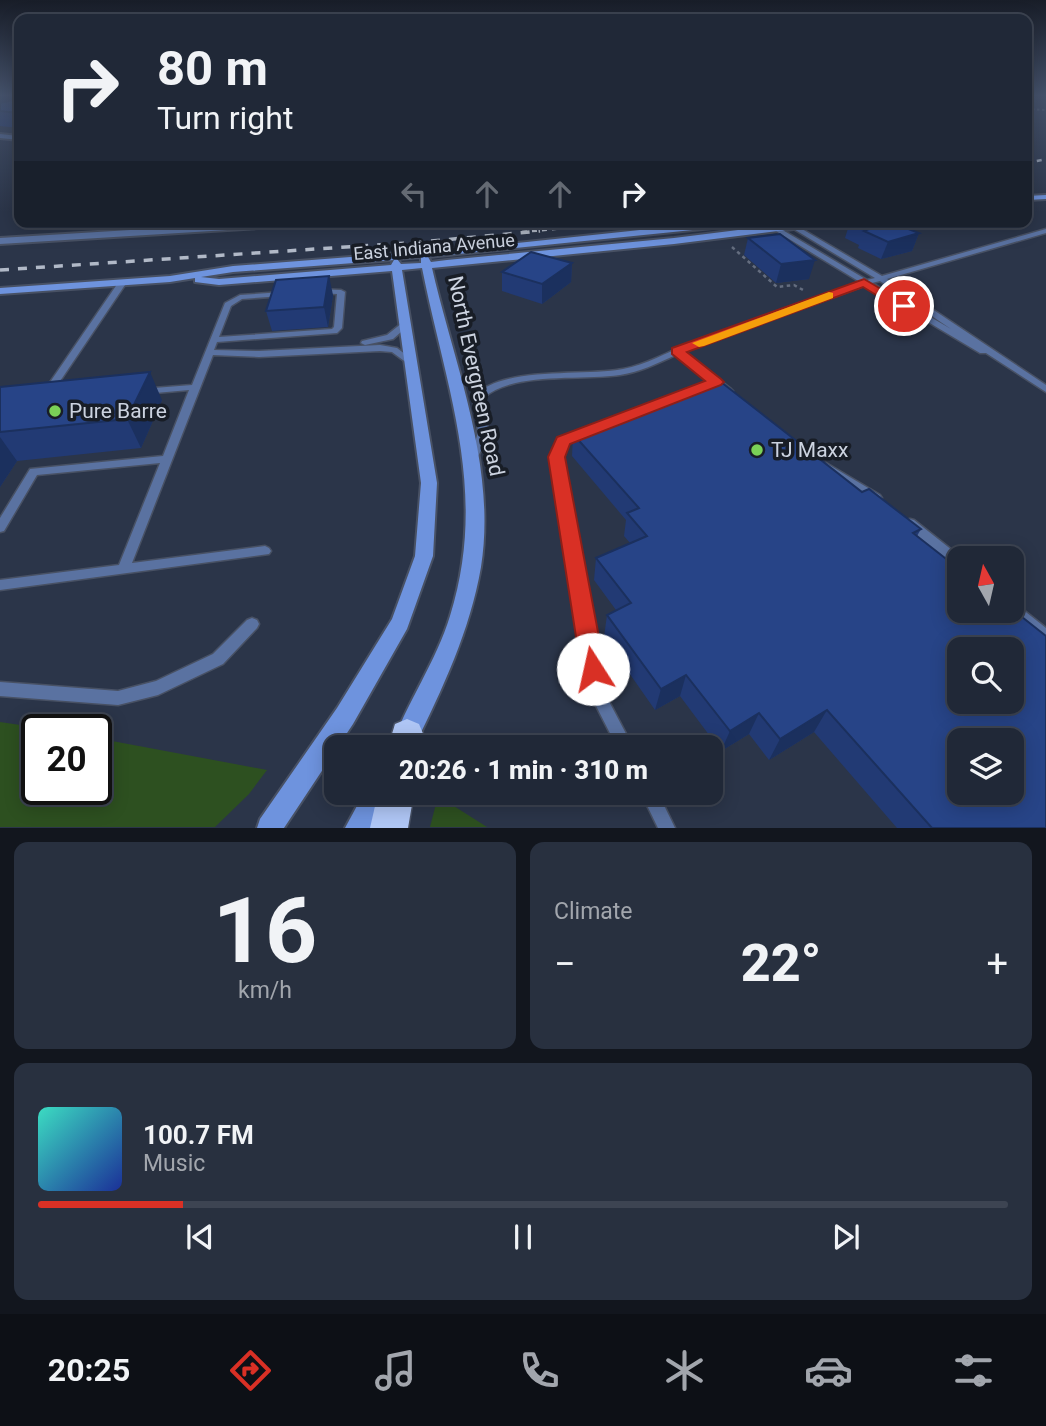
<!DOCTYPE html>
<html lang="en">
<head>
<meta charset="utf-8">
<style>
  body { margin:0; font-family:Roboto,sans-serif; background:#28303f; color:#f1f3f6; height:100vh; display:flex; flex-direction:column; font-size:26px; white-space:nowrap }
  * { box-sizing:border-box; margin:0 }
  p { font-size:23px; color:#a2a6ad }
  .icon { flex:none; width:38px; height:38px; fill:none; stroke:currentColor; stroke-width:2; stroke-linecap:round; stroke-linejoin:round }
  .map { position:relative; height:828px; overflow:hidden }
  .side { display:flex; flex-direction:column; gap:14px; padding:14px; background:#12161e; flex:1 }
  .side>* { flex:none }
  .guide { position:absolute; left:14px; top:14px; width:1018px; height:214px; border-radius:14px; box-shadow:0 4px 18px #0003,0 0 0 2px #3d4452; background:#202837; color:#f1f3f6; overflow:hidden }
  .needle { width:46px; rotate:352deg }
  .buttons { position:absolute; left:947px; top:546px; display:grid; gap:14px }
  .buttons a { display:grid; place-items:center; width:77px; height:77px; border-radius:14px; background:#202837; box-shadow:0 4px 18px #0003,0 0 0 2px #3d4452; font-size:35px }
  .speed { position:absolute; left:21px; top:714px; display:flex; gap:14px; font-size:35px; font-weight:700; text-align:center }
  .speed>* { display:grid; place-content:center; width:91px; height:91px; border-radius:50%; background:#202837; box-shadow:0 4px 18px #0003,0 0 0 2px #3d4452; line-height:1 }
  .speed .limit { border:4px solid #111; border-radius:10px; background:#fff; color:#111 }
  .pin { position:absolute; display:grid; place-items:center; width:60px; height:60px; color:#fff; margin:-30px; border:4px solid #fff; border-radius:50%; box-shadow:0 2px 7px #0007 }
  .me { position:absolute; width:77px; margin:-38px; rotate:350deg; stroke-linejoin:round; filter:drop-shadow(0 0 5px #0008) }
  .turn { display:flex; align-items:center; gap:24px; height:147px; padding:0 28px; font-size:32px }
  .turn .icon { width:91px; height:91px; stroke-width:2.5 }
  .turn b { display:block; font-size:49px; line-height:60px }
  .lanes { display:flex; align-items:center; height:66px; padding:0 28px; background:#0003; justify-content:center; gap:35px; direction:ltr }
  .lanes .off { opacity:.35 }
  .big { font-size:52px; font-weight:800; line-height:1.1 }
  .side .tile { flex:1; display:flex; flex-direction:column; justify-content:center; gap:10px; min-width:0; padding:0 24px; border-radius:14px; background:#28303f }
  .side .dial { align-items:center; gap:0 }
  .dial b { font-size:91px; line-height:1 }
  .song { display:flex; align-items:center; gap:21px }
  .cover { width:84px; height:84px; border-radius:10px; background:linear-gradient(135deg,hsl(170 70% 55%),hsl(230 70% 35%)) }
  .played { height:7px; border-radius:4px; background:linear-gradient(90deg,#d93025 15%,#3d4452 15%) }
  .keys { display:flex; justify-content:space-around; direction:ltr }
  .heat { display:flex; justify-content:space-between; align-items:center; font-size:38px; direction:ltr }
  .side .tiles { flex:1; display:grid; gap:14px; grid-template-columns:1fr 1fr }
  .tile:last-child { grid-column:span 2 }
  .trip { position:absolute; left:324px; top:735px; width:399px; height:70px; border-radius:14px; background:#202837; box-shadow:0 4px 18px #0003,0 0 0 2px #3d4452; font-weight:800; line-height:70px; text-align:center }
  .tab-bar { display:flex; height:112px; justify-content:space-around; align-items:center; background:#0d1016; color:#a2a6ad }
  .tab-bar .icon { width:49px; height:49px }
  .tab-bar .on { color:#d93025 }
  .tab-bar b { font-size:32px; color:#f1f3f6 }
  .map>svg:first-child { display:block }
  .green { fill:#2d5020 }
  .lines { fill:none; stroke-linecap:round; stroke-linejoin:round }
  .service-casing { stroke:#485164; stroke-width:3 }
  .minor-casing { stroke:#485164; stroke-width:4 }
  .secondary-casing { stroke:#485164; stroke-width:4 }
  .motorway-casing { stroke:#485164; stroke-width:3 }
  .path-far1 { stroke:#646d7f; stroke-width:2; stroke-dasharray:2.5 2.5; stroke-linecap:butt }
  .path { stroke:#646d7f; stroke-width:2.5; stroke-dasharray:3.5 3.5; stroke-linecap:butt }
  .service { fill:#5a72a1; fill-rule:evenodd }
  .minor { fill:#5a72a1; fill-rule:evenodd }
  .secondary { fill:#6e93de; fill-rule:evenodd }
  .motorway { fill:#afc6f5; fill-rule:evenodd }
  .rail-far1 { stroke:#b1b9c7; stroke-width:2.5; stroke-dasharray:5 5; stroke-linecap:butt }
  .rail { stroke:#b1b9c7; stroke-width:3.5; stroke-dasharray:9 9; stroke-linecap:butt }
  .wall { fill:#223a74 }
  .shaded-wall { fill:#1b305e }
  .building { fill:#274487; stroke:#1b305e; stroke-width:2; fill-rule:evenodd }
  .route { fill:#d93025; stroke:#8d1f18; stroke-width:2 }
  .slow { fill:#f59e0b }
  .poi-dot { fill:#7ad157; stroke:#181d26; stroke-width:2.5 }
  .labels { text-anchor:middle; stroke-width:7; stroke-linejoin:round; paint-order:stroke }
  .far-street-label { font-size:18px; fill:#ccd3e0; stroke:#181d26 }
  .street-label { font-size:21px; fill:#ccd3e0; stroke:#181d26 }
  .poi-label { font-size:21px; fill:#ccd3e0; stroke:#181d26; text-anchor:start }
</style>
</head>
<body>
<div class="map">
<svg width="1046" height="828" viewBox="0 0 1046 828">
  <rect width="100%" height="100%" fill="#2b3549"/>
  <g class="green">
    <path d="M0,722L54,730H37V789H96V738L267,770L249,794L215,827H0Z"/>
    <path d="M438,796L487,827H430Z"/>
  </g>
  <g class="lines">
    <g class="service-casing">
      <g id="service">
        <path d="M761,222H769L867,280L875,278L782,222H790L882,276L1046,229V233L887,279L1046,385V392L986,353H980L866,285L683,352L731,389L733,391L731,393H725L715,385L638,415H632L630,413L632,411L710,381L676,355C658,363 640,372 620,375C580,381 515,371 483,398C487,430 494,431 475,461H467L466,458C484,430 477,428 473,397C504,365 581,377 623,369C646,365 667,352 689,344C746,323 803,303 860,282ZM880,281L951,329L872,283Z"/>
        <path d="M120,280H126L127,282L52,393H46L44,391Z"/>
        <path d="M316,289L341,290L345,292L342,328L337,333L217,342L214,350L259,351L380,345L397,348L414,361L413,363H407L392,352L380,351L259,357L213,355L132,563L265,546L269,548L271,551L269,554L0,590V580L119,565L160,463L37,475L4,531L0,532V518L30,469L163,456L189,390L144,394L139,391L141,389L192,385L225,303L240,295L283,292L287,294L283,296L242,299L231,306L219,337L332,329L334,327L337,294L319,293H316Z"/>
        <path d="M402,323H405L409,325L393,339L365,345L361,343L362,341L387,335Z"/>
        <path d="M585,429L590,432L589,434L567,443L561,457L604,692L633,747H617L590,694L551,457L559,439Z"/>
        <path d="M826,463L880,495L882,498L880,501H872L822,470L821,467L822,464Z"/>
        <path d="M910,519L914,520L962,558H959V568L955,567L906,526L904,523L906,520Z"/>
        <path d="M1012,603L1017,605L1046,628V642L1041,640L1007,613L1006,611H1012Z"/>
        <path d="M252,618L257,620L259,624L257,628L223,664L158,695L118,705L0,696V682L118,691L156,681L213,654L247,620Z"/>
        <path d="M641,793H658L675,828H658Z"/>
      </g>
    </g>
    <g class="minor-casing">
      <g id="minor">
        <path d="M0,134L19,136V140L0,138Z"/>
        <path d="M260,222H312L308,225L0,244V238Z"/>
      </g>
    </g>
    <g class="secondary-casing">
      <g id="secondary">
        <path d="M1046,195V199L1027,200V196Z"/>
        <path d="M715,222H746L742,225L428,257L431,262L447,260L674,238L803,222H829L825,225L674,244L432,268C454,364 497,466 481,567C470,631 442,690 414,747H391C407,702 436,662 450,616C489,491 446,389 422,268L402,270L437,483L433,556L407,629L353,724L284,828H257L260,819L337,708L392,619L415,556L421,483L392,271L219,285L195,282V278L170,282L0,294V288L170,276L233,266L480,247ZM421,257V263L401,264L397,259ZM394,260L391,265L219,279L201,277L233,272Z"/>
        <path d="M364,793H389L371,828H345Z"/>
      </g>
    </g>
    <g class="motorway-casing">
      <g id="motorway">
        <path d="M407,719L419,724L424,736L422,747H388L395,724Z"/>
        <path d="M378,793H414L408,828H370Z"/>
      </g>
    </g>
    <path class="path-far1" d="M1027,109L1046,110"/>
    <path class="path" d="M732,247L777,287L794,285L803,290"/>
    <use href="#service" class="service"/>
    <use href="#minor" class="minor"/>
    <use href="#secondary" class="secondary"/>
    <use href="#motorway" class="motorway"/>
    <g class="rail-far1">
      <path d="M1027,163L1046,159"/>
      <path d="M522,232L632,222"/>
    </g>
    <path class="rail" d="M0,270L421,242L540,231"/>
  </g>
  <g class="wall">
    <path d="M0,96H19V128L0,126Z"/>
    <path d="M850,222H890L919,233L912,251L881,259L858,248L859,245L845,238Z"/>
    <path d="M748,238L809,279L776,283L744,255Z"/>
    <path d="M572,263L571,282L542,304L502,291V272Z"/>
    <path d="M333,295L328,327L272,331L266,311Z"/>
    <path d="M0,387L162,400L141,448L17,461L0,487Z"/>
    <path d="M573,434L862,492L921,529L917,536L1046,828H897L814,732L769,760L749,734L721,751L680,696L655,710L604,637L607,615L616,610L594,580L596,558L630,543L624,536L626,520L572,456Z"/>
  </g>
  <g class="shaded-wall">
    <path d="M0,96H12L18,108L0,111Z"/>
    <path d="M919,233L912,251L881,259L888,242Z"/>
    <path d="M815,260L809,279L776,283L781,264Z"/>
    <path d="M572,263L571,282L542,304V284Z"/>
    <path d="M329,276L333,295L328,327L324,307Z"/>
    <path d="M150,372L162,400L141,448L127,419Z"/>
    <path d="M0,437L17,461L0,487Z"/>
    <path d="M686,675L680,696L655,710L661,689Z"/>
    <path d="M827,710L814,732L769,760L780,739Z"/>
    <path d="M759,713L749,734L721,751L730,731Z"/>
  </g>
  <g class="building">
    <path d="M15,96H19V113L0,111V103L13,100Z"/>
    <path d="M853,222H890L919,233L888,242L864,231L869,229Z"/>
    <path d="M780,234L815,260L781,264L748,238Z"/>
    <path d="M531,252L572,263L542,284L502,272Z"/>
    <path d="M329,276L324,307L266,311L276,280Z"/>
    <path d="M150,372L127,419L0,432V387Z"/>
    <path d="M721,382L862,492L869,489L921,529L913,533L959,569V611H1012V609L1046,636V828H932L827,710L780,739L759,713L730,731L686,675L661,689L607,615L631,603L596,558L647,536L627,513L639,508L573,434ZM959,649H1012V702H959ZM959,740H1012V793H959Z"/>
  </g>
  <linearGradient id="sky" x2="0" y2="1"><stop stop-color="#181d28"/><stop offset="0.45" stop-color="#44516a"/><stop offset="1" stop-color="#44516a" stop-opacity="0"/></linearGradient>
  <rect width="1046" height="212" fill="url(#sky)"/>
  <path class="route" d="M864,279L910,306L908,309H899L863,287L687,352L721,379L724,382L721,385L570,444L565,457L605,669L601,677L593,680L585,677L581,669L548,457L557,437L705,381L672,354V348Z"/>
  <path class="slow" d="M829,292L833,293V298L704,346L699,347L692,343Z"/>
  <g class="poi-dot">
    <circle cx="55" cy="411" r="7"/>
    <circle cx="757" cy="450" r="7"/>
  </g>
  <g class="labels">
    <g class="far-street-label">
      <text transform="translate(434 247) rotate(-5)" y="6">East Indiana Avenue</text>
    </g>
    <g class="street-label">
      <text transform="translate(476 376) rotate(78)" y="7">North Evergreen Road</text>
    </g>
    <g class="poi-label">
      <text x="69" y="418">Pure Barre</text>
      <text x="771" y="457">TJ Maxx</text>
    </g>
  </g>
</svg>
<div class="buttons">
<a><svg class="needle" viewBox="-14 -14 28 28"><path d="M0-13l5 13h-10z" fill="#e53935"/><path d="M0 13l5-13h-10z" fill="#a2a6ad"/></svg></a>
<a><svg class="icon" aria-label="search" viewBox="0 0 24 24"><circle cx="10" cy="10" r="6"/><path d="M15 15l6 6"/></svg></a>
<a><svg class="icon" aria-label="layers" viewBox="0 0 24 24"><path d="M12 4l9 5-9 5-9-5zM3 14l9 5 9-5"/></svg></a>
</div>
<div class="speed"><div class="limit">20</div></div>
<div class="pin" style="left:904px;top:306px;background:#d93025"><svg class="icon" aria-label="arrive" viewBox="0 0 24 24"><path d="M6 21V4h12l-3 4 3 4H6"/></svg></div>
<svg class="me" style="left:593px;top:669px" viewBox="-20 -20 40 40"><circle r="19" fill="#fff"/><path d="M0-13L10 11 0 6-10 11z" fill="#d93025"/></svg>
<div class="trip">20:26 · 1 min · 310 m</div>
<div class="guide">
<div class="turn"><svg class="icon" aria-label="right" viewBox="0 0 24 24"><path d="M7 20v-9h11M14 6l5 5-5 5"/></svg><div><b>80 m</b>Turn right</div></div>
<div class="lanes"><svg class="icon off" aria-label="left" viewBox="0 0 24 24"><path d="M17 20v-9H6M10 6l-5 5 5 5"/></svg><svg class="icon off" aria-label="ahead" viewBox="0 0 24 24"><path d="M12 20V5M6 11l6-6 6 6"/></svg><svg class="icon off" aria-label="ahead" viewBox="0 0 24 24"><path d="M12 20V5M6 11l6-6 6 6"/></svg><svg class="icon" aria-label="right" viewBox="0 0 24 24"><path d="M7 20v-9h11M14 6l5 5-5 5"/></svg></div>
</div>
</div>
<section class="side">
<div class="tiles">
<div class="tile dial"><b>16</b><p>km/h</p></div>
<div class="tile"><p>Climate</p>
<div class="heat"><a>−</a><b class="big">22°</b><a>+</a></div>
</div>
<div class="tile">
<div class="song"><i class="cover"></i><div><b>100.7 FM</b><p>Music</p></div></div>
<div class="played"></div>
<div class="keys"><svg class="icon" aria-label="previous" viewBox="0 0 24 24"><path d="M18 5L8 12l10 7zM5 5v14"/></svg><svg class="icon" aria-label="pause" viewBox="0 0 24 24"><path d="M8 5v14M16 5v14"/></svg><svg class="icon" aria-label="next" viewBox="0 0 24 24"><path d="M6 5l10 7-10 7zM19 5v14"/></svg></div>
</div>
</div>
</section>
<nav class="tab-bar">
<b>20:25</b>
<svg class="icon on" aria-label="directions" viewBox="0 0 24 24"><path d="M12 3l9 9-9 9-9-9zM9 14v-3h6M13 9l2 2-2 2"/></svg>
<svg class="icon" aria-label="music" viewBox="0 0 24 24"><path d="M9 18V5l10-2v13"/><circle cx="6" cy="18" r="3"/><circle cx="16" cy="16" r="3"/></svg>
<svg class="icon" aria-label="phone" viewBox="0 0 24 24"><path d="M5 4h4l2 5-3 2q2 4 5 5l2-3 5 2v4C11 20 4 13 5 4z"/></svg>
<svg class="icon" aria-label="climate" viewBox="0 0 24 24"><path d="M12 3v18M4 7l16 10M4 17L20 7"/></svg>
<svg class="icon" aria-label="car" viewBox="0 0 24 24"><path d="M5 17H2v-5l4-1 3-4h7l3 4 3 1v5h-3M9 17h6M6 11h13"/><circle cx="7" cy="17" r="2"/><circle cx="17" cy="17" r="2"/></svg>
<svg class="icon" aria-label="filters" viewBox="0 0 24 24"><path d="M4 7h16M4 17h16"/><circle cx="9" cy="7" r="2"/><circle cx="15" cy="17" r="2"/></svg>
</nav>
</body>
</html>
